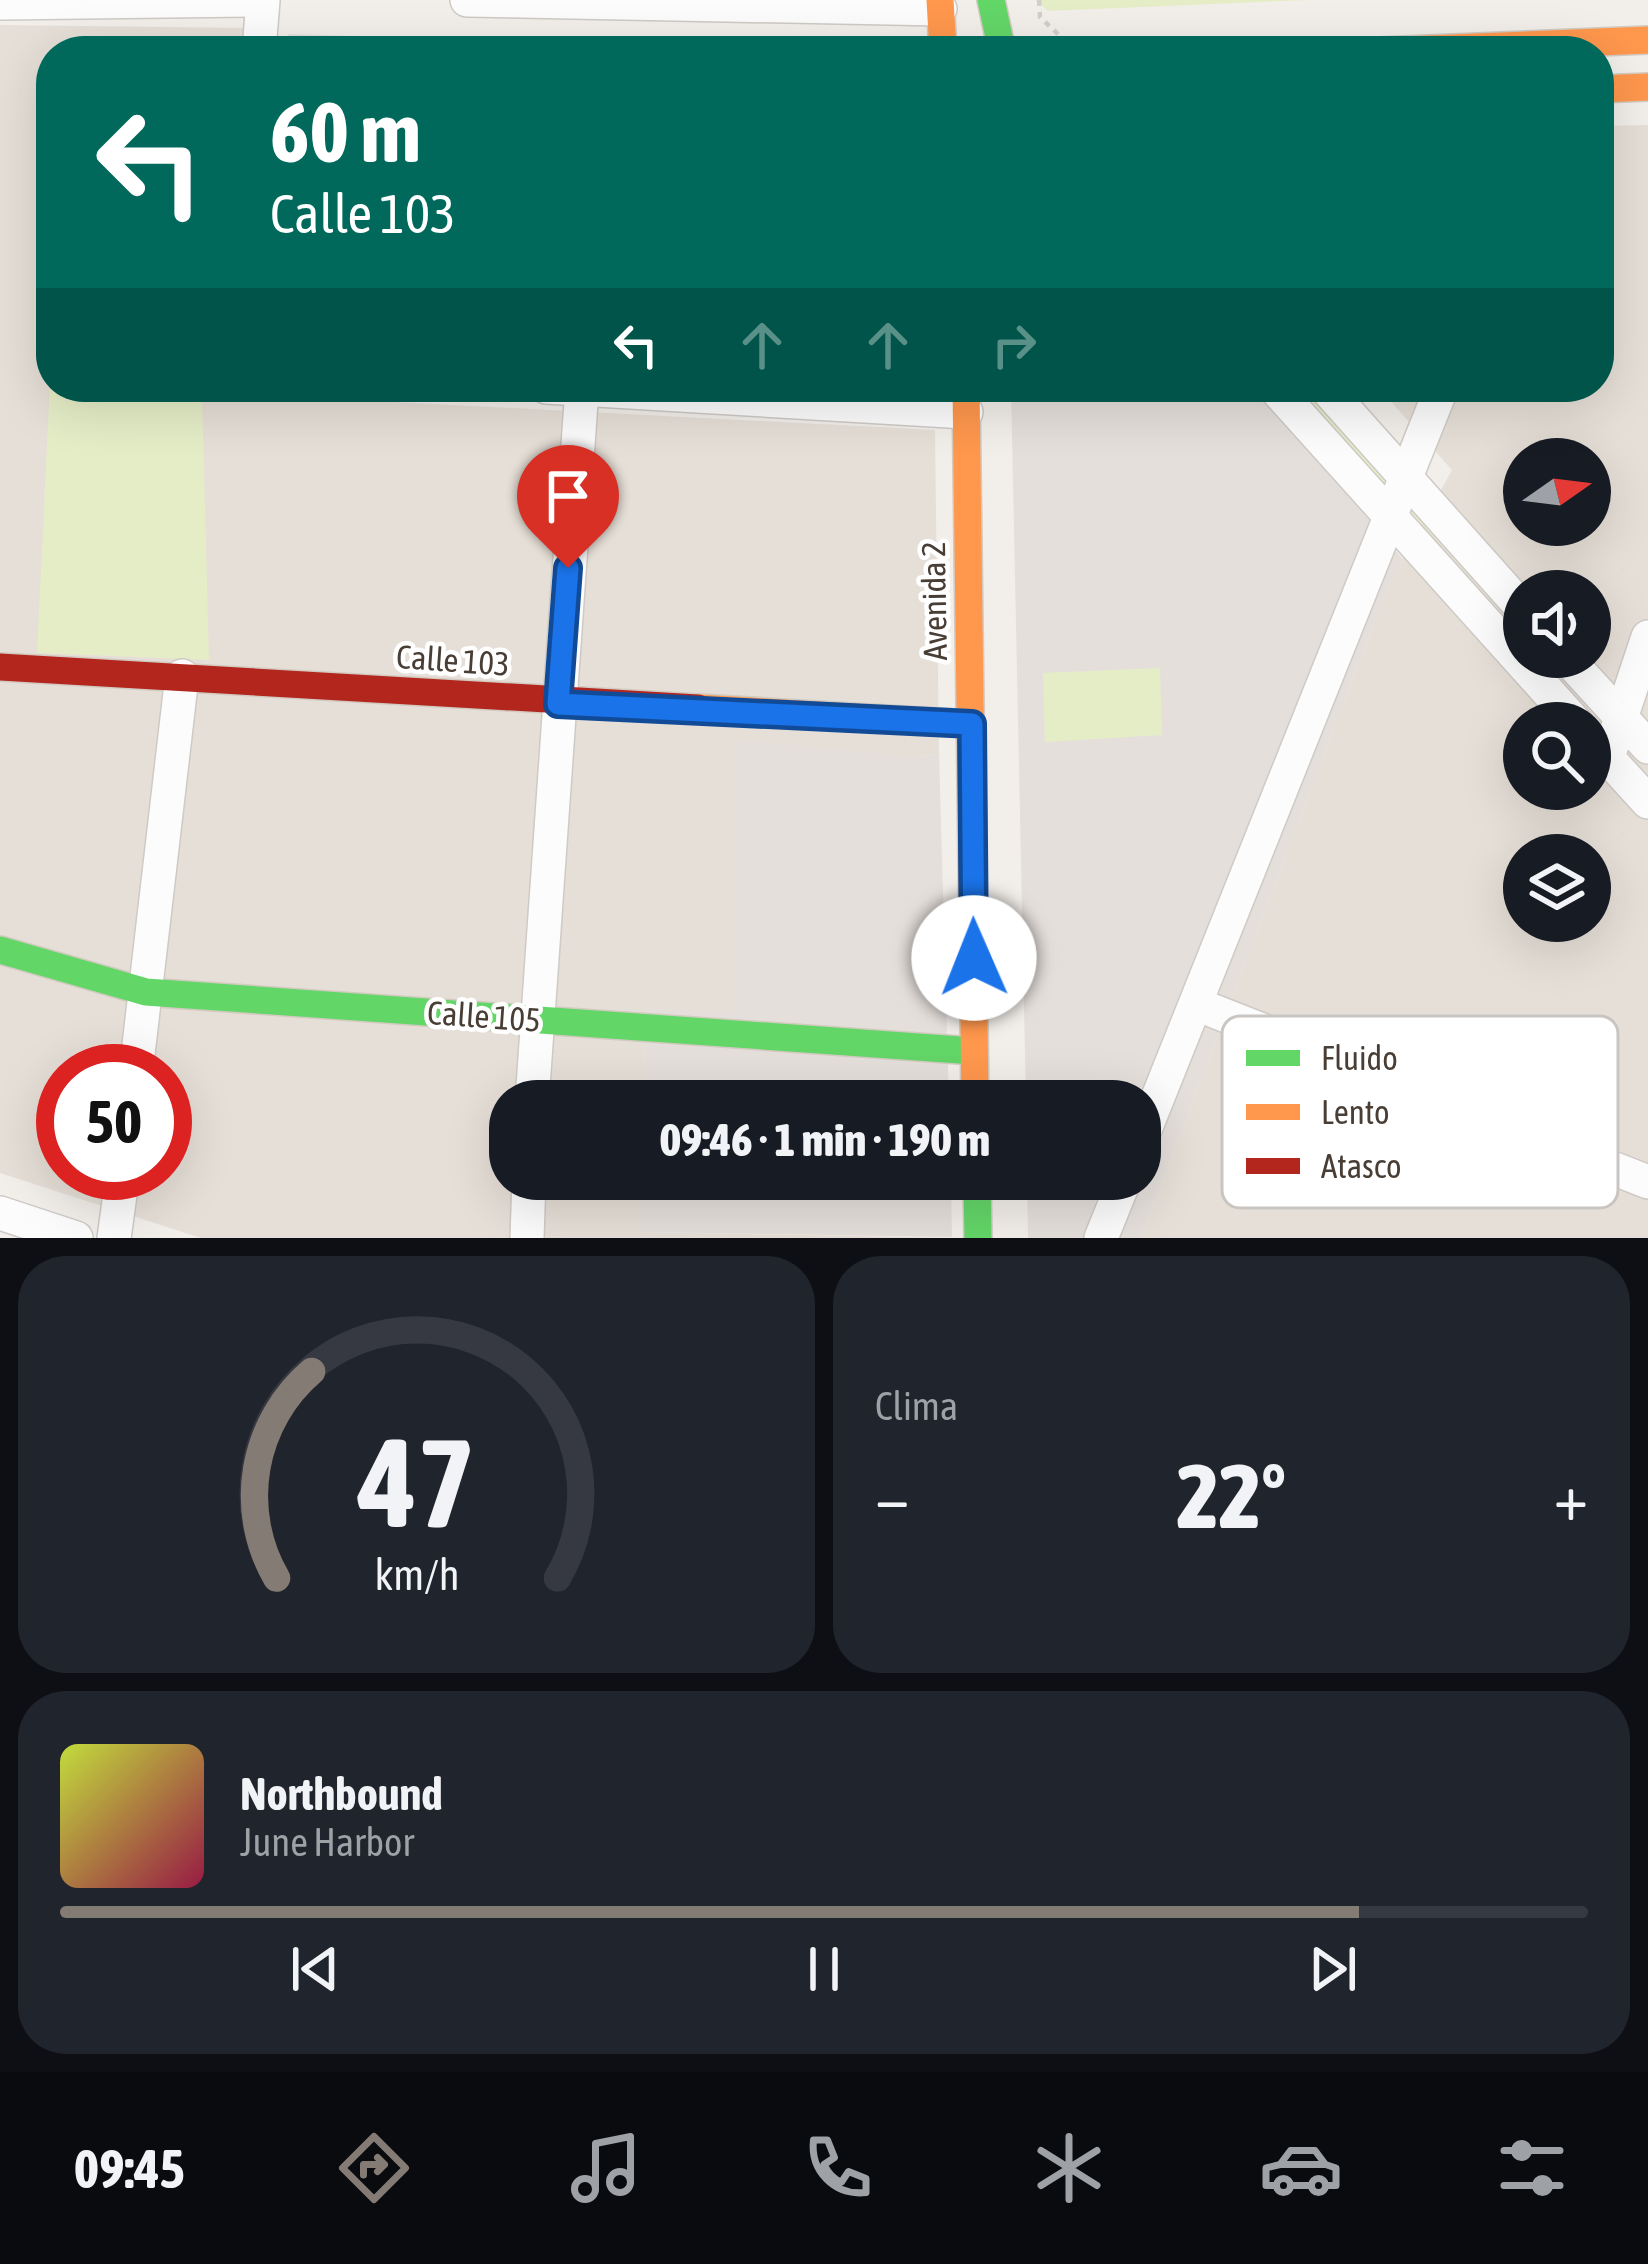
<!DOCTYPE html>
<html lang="es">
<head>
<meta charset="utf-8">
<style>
  body { margin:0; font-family:"Asap Condensed",sans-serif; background:#20242c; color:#f1f3f6; height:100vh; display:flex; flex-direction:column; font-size:45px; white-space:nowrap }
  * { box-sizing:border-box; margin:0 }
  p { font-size:39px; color:#9ea1a6 }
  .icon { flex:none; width:66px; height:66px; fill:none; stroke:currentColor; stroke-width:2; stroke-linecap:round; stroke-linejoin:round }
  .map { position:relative; height:1238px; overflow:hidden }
  .details { display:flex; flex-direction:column; gap:18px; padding:18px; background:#0d0f14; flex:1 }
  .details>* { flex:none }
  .banner { position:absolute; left:36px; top:36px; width:1578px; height:366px; border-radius:48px; box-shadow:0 12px 48px #0002; background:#00695c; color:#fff; overflow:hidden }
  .needle { width:78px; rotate:76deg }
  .controls { position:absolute; left:1503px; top:438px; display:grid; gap:24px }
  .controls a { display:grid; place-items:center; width:108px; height:108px; border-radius:50%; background:#171b24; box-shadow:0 12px 48px #0002; font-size:60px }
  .speed { position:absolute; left:36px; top:1044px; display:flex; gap:24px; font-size:60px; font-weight:700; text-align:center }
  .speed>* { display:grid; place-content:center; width:156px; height:156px; border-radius:50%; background:#171b24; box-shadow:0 12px 48px #0002; line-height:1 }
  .speed .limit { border:18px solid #d22; background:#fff; color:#111 }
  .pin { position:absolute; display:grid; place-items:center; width:102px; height:102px; color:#fff; margin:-123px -51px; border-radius:50% 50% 50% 0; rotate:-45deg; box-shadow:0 0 12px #0007 }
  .pin .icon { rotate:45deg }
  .me { position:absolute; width:132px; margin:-66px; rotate:359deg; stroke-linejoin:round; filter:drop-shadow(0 0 9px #0008) }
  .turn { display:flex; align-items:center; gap:42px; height:252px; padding:0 36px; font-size:54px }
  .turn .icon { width:156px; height:156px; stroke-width:2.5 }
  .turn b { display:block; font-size:84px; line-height:102px }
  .lanes { display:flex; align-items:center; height:114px; padding:0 36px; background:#0003; justify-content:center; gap:60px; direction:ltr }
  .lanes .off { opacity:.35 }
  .big { font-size:90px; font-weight:800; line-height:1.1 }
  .details .card { flex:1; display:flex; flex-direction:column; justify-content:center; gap:18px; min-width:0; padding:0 42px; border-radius:48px; background:#20242c }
  .details .dial { align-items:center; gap:0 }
  .dial svg { height:312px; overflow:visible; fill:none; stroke:#363941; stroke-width:7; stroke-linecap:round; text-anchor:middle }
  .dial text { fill:#f1f3f6; stroke:none }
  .song { display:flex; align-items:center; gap:36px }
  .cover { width:144px; height:144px; border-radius:18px; background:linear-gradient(135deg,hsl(70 70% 55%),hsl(340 70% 35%)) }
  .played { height:12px; border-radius:6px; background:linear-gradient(90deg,#847c74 85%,#363941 85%) }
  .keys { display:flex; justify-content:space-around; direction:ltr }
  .heat { display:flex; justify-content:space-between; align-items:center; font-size:66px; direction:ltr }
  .details .tiles { flex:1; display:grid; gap:18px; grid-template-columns:1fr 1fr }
  .card:last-child { grid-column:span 2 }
  .trip { position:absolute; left:489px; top:1080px; width:672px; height:120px; border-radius:48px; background:#171b24; box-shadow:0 12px 48px #0002; font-weight:800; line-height:120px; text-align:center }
  .dock { display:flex; height:192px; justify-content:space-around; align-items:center; background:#090b0e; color:#9ea1a6 }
  .dock .icon { width:84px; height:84px }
  .dock .current { color:#847c74 }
  .dock b { font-size:54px; color:#f1f3f6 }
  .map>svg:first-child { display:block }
  .residential { fill:#e6dfd7; fill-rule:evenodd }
  .industrial { fill:#e5dfdb }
  .green { fill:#e5edc7 }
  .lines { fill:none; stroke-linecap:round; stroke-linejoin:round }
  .street-casing { stroke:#cecac6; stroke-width:36 }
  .fast-casing { stroke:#d3cbc1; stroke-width:30 }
  .slow-casing { stroke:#d3cbc1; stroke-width:30 }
  .jam-casing { stroke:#d3cbc1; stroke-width:30 }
  .path { stroke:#d2cec9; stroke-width:4.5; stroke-dasharray:6 6; stroke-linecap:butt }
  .street { stroke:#fdfcfc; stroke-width:33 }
  .fast { stroke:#63d668; stroke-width:27 }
  .slow { stroke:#ff974d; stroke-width:27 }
  .jam { stroke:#b3261e; stroke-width:27 }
  .route-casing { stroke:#114b97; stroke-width:30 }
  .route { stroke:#1a73e8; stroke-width:21 }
  .labels { text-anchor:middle; stroke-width:9; stroke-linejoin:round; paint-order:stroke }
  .street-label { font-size:33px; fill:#493e35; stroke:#fff }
  .key { fill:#fff; stroke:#c8c5c2; stroke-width:3 }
  .key-label { font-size:33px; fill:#493e35 }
</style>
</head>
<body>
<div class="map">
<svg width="1648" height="1238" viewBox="0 0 1648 1238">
  <rect width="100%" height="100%" fill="#f2eeea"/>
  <g class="residential">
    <path d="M0,25L248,28L246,51H51V387H221L222,393L935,430L939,754L919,757L735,1012L645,1009L642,1101H510V1179H640V1232L952,1238H201L0,1173ZM63,1071H165V1173H63Z"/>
    <path d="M1648,125V1238H1141L1388,586L1452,470L1378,387H1599V126ZM1524,459H1590V525H1524ZM1524,591H1590V657H1524ZM1524,723H1590V789H1524ZM1524,855H1590V921H1524Z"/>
  </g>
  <g class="industrial">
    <path d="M288,34L894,51H288Z"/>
    <path d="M1011,387H1254L1403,559L1388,586L1141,1238H1028L1027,1179H1140V1101H1026Z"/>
    <path d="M736,740L919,757L939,754L949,1101H642L645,1009L735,1011Z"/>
    <path d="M640,1179H951L952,1237L639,1232Z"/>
  </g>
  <g class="green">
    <path d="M1036,0H1308L1048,11Z"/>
    <path d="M50,384L202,397L209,660L37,653Z"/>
    <path d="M1297,387H1315L1524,613V636Z"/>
    <path d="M1160,668L1162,735L1045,742L1043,673Z"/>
  </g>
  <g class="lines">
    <g class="street-casing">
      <g id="street">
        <path d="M467,0L940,9"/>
        <path d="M0,3L251,0"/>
        <path d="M259,51L263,0"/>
        <path d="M546,387L966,412"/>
        <path d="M1274,387L1576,723"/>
        <path d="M1325,387L1524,610"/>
        <path d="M1566,657L1648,747"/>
        <path d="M1595,744L1648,802"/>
        <path d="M1608,757L1648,637"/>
        <path d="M1196,1004L1648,1182"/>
        <path d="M136,1071L182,676"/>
        <path d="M532,1101L582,388"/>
        <path d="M1140,1142L1442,387"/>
        <path d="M0,1213L76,1238"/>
        <path d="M114,1238L123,1173"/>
        <path d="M527,1238L529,1179"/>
        <path d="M1101,1238L1125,1179"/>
      </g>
    </g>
    <g class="fast-casing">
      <g id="fast">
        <path d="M991,0L1002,51"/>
        <path d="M0,950L146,992L974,1051"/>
        <path d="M977,1179L978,1238"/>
      </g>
    </g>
    <g class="slow-casing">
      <g id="slow">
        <path d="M940,0L943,51"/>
        <path d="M1379,51L1648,40"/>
        <path d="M1599,89L1648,87"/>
        <path d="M966,387L975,1101"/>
        <path d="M698,708L972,724"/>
      </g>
    </g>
    <g class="jam-casing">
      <path id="jam" d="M0,667L698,708"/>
    </g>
    <path class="path" d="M1039,0L1040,17L1076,51"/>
    <use href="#street" class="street"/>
    <use href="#fast" class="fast"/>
    <use href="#slow" class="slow"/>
    <use href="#jam" class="jam"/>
  </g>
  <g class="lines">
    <g class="route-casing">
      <path id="route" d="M568,568L558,704L972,724L974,958"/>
    </g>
    <use href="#route" class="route"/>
  </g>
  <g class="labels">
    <g class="street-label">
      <text transform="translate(934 601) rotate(-91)" y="12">Avenida 2</text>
      <text transform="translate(453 660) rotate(4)" y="12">Calle 103</text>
      <text transform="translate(484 1016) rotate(4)" y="12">Calle 105</text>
    </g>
  </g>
  <rect x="1222" y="1016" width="396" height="192" rx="18" class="key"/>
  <rect x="1246" y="1050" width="54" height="16" fill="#63d668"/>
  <rect x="1246" y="1104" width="54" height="16" fill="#ff974d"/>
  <rect x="1246" y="1158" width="54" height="16" fill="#b3261e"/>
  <g class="key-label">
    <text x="1321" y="1070">Fluido</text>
    <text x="1321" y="1124">Lento</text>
    <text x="1321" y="1178">Atasco</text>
  </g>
</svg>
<div class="controls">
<a><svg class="needle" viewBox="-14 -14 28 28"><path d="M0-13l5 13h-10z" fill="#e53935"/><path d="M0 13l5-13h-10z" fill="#9ea1a6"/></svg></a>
<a><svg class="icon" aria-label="sound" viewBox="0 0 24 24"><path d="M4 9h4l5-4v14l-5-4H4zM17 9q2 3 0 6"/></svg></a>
<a><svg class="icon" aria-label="search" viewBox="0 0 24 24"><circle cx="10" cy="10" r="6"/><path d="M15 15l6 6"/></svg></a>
<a><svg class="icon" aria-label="layers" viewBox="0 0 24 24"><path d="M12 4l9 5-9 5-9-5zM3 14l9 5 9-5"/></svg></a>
</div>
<div class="speed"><div class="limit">50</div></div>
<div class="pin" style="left:568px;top:568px;background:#d93025"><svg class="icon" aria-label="arrive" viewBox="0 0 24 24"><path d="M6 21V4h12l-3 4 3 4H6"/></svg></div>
<svg class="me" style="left:974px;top:958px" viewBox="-20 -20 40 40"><circle r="19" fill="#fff"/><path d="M0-13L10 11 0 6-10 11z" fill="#1a73e8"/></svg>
<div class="trip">09:46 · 1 min · 190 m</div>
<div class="banner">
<div class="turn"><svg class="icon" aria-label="left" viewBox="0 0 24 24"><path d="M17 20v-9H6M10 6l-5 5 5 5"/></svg><div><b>60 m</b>Calle 103</div></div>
<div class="lanes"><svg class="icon" aria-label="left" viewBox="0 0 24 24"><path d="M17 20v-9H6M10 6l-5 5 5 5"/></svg><svg class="icon off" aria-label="ahead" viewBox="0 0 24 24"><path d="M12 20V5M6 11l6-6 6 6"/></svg><svg class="icon off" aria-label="ahead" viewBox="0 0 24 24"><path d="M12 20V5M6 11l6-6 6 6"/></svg><svg class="icon off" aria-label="right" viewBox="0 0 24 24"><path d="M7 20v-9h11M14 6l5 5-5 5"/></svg></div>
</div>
</div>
<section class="details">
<div class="tiles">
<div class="card dial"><svg viewBox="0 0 100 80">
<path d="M14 69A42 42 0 1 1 86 69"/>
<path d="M14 69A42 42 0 0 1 23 16" stroke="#847c74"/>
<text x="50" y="56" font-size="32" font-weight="700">47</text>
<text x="50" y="72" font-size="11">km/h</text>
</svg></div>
<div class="card"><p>Clima</p>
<div class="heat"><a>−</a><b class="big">22°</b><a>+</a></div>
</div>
<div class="card">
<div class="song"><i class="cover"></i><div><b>Northbound</b><p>June Harbor</p></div></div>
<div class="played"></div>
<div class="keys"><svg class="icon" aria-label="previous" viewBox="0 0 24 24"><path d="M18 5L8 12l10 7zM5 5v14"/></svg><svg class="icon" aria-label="pause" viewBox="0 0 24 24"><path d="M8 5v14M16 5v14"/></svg><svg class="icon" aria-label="next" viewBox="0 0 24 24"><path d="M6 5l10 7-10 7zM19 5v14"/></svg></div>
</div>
</div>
</section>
<nav class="dock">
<b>09:45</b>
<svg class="icon current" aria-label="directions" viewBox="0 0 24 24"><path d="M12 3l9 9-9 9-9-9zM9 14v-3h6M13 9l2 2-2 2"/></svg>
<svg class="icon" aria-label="music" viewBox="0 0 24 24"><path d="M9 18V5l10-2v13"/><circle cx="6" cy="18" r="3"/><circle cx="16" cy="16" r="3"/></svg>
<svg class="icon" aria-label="phone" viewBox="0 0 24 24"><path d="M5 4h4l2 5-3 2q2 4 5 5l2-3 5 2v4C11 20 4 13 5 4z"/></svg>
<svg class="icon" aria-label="climate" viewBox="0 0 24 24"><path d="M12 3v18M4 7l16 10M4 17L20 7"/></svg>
<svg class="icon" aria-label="car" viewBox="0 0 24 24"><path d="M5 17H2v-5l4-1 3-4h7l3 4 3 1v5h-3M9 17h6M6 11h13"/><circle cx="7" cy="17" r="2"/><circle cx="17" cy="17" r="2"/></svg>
<svg class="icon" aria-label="filters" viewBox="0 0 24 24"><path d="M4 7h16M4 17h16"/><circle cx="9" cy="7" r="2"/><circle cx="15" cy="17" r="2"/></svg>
</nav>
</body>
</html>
